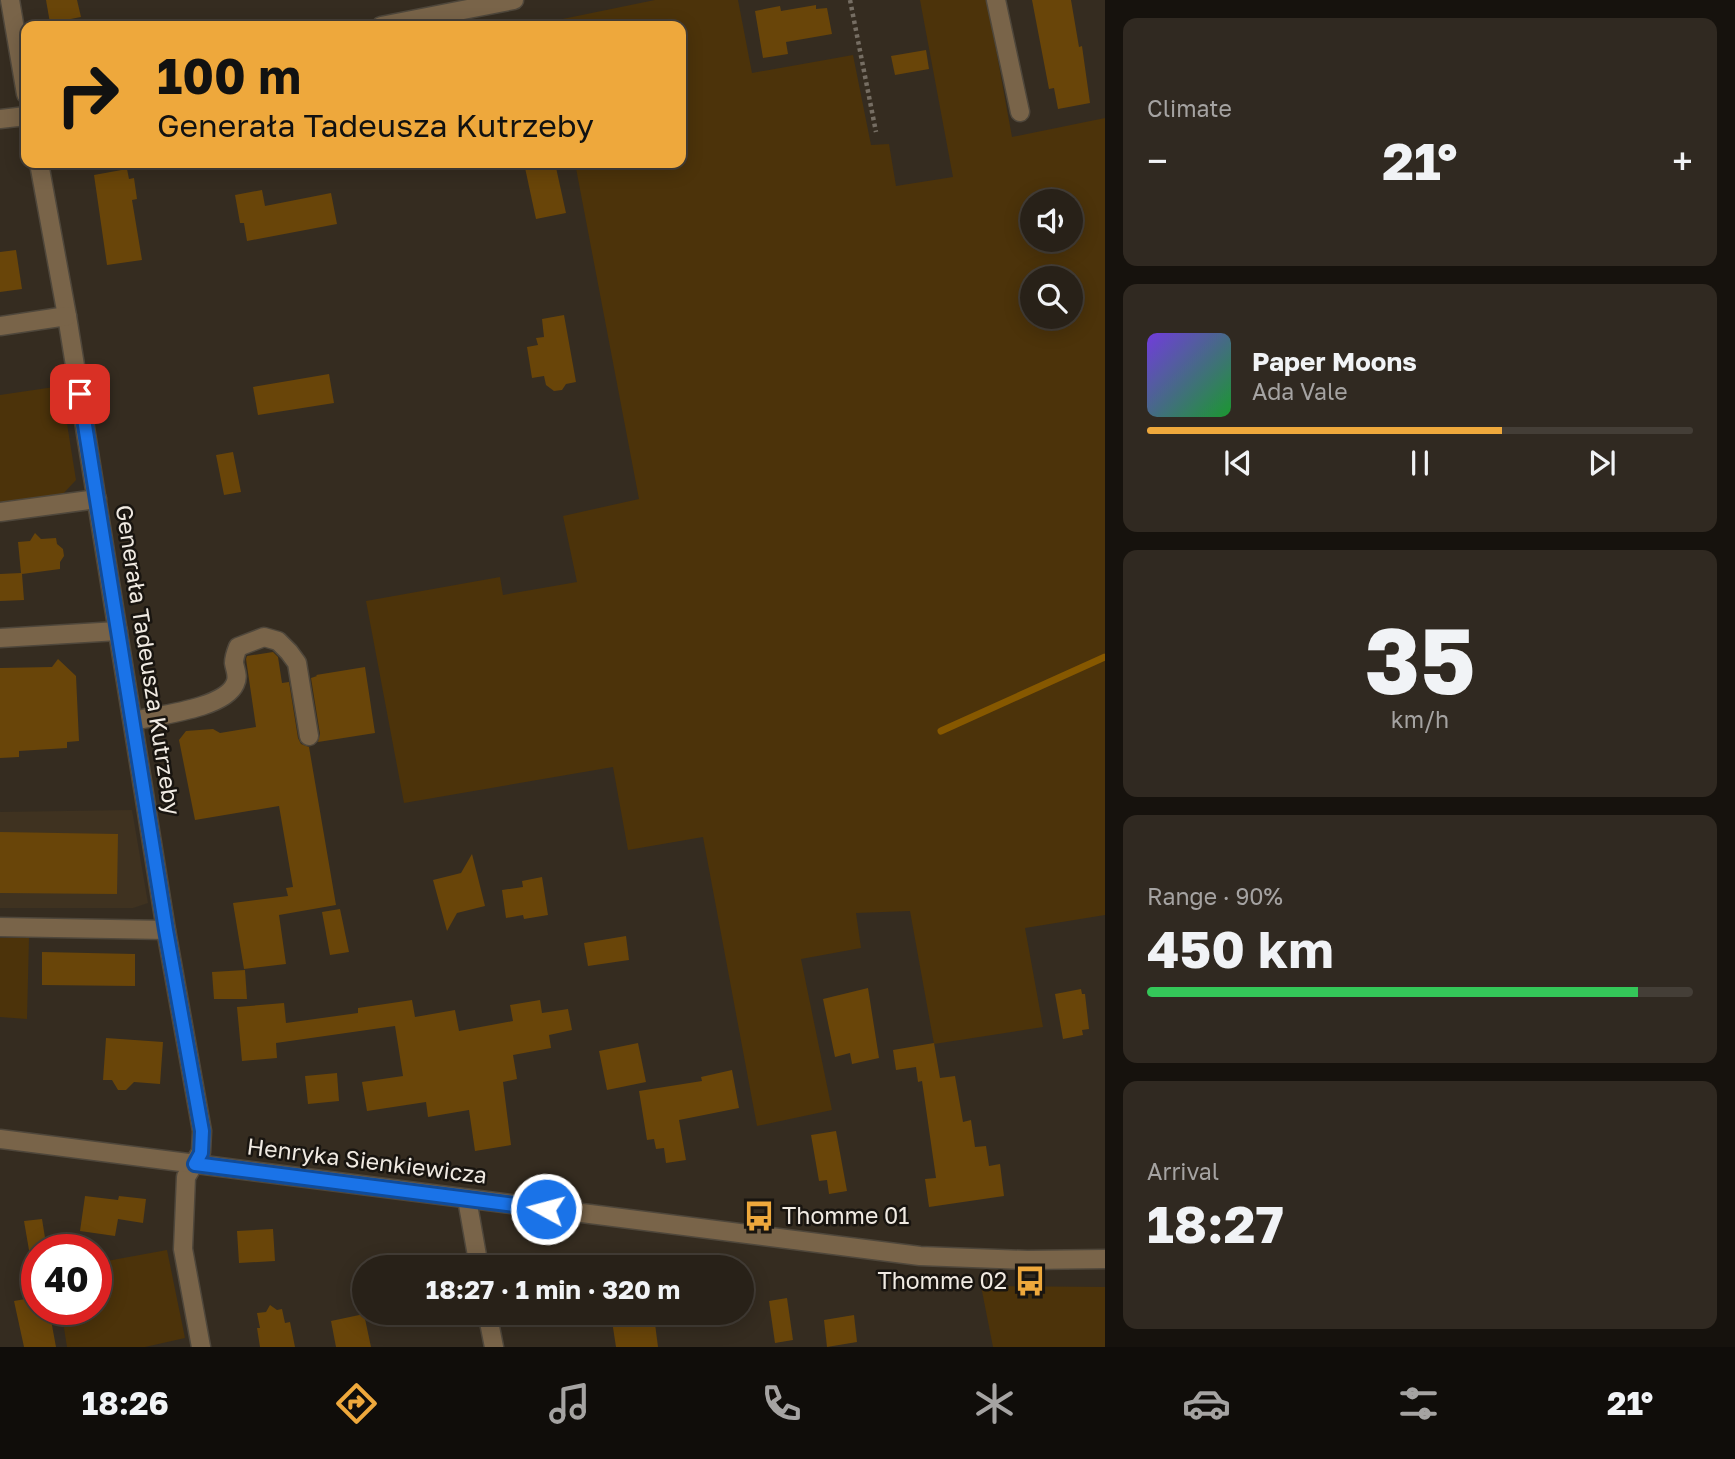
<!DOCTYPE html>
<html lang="en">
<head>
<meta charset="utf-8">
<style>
  body { margin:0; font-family:"Golos Text",sans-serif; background:#302921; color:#f1f3f6; height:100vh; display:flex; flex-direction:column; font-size:26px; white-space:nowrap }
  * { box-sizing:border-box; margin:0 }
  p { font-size:23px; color:#a5a3a2 }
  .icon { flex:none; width:38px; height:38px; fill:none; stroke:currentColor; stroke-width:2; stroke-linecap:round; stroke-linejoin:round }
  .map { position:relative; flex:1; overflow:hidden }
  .panel { display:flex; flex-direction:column; gap:18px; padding:18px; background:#16120d; width:630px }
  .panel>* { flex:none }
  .banner { position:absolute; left:21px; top:21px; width:665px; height:147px; border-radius:14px; box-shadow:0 4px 18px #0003,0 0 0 2px #443e37; background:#eea83c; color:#111; overflow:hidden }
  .controls { position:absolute; left:1020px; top:189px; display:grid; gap:14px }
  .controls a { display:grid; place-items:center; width:63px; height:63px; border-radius:50%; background:#282118; box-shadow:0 4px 18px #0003,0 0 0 2px #443e37; font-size:35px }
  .speed { position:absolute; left:21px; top:1234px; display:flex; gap:14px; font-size:35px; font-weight:700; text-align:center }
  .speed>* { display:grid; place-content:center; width:91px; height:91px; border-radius:50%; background:#282118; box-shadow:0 4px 18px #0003,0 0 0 2px #443e37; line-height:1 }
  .speed .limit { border:10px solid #d22; background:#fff; color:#111 }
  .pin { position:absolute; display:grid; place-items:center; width:60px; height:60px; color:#fff; margin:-30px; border-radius:14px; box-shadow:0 4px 10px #0006 }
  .me { position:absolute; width:77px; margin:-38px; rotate:277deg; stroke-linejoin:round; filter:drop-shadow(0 0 5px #0008) }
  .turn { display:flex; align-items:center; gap:24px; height:147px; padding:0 21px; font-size:32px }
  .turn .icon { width:91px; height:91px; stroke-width:2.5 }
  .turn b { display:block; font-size:49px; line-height:60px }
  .big { font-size:52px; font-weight:700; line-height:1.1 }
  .panel .widget { flex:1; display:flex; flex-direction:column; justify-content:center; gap:10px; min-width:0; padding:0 24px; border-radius:14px; background:#302921 }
  .panel .dial { align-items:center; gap:0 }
  .dial b { font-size:91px; line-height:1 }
  .song { display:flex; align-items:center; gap:21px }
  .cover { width:84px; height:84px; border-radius:10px; background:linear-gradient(135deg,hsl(260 70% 55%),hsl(130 70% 35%)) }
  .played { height:7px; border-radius:4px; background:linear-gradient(90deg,#eea83c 65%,#443e37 65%) }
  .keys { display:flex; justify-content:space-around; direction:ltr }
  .heat { display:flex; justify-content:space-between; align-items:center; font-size:38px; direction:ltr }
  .charge { height:10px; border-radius:5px; background:linear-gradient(90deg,#34c759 90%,#443e37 0) }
  .trip { position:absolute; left:352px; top:1255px; width:402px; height:70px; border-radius:35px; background:#282118; box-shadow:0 4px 18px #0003,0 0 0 2px #443e37; font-weight:700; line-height:70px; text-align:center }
  .dock { display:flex; height:112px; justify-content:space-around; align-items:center; background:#100d0a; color:#a5a3a2 }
  .dock .icon { width:49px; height:49px }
  .dock .active { color:#eea83c }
  .dock b { font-size:32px; color:#f1f3f6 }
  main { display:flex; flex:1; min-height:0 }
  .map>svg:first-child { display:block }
  .built { fill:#3f3220 }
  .green { fill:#4c330a; fill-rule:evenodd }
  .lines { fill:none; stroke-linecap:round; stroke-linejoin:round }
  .stream { stroke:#865800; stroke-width:7 }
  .building { fill:#694509 }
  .minor-casing { stroke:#4f473b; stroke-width:21 }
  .path { stroke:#766e63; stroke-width:4.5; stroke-dasharray:3.5 3.5; stroke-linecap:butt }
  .minor { stroke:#796449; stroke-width:18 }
  .route-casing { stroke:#114b97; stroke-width:18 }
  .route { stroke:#1a73e8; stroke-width:12 }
  .labels { text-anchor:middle; stroke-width:5; stroke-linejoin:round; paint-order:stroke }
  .street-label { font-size:23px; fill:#f0eae2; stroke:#191510 }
  .poi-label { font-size:23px; fill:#f0eae2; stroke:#191510; text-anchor:start }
</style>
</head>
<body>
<main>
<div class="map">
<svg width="1105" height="1347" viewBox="0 0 1105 1347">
  <rect width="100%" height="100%" fill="#352c20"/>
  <path class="built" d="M132,810L148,903L133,908H0V812Z"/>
  <g class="green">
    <path d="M655,0H738L752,73L853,55L871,145L889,144L896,186L953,177L920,0H987L1012,137L1105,118V915L1025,928L1043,1027L934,1044L910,911L856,913L861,948L801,959L832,1110L757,1126L703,837L628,850L613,767L404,803L366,601L500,577L503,595L577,582L563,516L639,499L575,163H681V26H548V22ZM1071,201V240H1032V201ZM1032,278H1071V317H1032Z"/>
    <path d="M61,386L76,480L61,496L0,503V395Z"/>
    <path d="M0,938H29L27,1019L0,1017Z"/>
    <path d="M167,1250L185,1338L145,1347H67L61,1309H96V1263Z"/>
    <path d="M981,1286L1105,1287V1347H993Z"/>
  </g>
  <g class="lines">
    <path class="stream" d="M941,731L1105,657"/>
  </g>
  <g class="building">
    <path d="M46,0H77L81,17L50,23Z"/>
    <path d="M1032,0H1071L1079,47L1082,46L1090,103L1058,109L1054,88L1049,89Z"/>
    <path d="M816,5V9L827,8L832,34L786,42L788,54L763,58L755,11L780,6L781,11Z"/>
    <path d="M926,50L929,69L895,75L891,56Z"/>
    <path d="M524,163H555L566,213L536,219Z"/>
    <path d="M127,169L129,179L134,178L137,199L132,200L142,260L107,265L94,175Z"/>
    <path d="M262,190L265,206L331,193L337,224L247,241L244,223H240L235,195Z"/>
    <path d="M16,250L22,289L0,292V252Z"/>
    <path d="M564,315L576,382L566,384L562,390L554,391L546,385L544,376L532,378L527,347L538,345L536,338L544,337L542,319Z"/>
    <path d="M329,374L334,403L258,415L253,387Z"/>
    <path d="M233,452L241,492L224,495L216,455Z"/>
    <path d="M35,533L41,539L56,538L57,544L63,549L64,556L60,562V569L22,574L24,600L0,601V574L21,573L18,542L30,541Z"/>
    <path d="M273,652L278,657L282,683L289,682L298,738L301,744L309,747L336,905L279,915L286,964L244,969L233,903L288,896L286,888L293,887L279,806L195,820L179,740L186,731L213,729L220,733L256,727L246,659L247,656Z"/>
    <path d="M58,659L76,676L79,741L67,742V748L19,751V757L0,758V668L52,667Z"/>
    <path d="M365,667L375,733L318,742L320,734L311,678L317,676L316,675Z"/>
    <path d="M0,832L118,834L117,894L0,893Z"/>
    <path d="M472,854L485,906L457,913L447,931L433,880L461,873Z"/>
    <path d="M542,877L548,915L524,919L523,915L506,918L502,890L523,887L522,881Z"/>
    <path d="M340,909L349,952L330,955L322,912Z"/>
    <path d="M626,936L629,960L588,966L584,943Z"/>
    <path d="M42,952L135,954V986L42,985Z"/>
    <path d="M245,970L247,999H214L212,972Z"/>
    <path d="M868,988L879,1058L852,1064L850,1053L835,1057L823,999Z"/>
    <path d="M1081,989L1082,994H1085L1089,1029L1082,1030L1083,1035L1063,1039L1055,994Z"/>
    <path d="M412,1000L415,1017L455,1010L459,1031L513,1021L510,1005L540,1000L542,1013L568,1009L572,1030L549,1035L551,1048L513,1055L517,1079L503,1082L511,1145L475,1151L469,1110L428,1117L426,1102L367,1111L362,1082L403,1076L395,1026L276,1043L277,1058L242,1061L237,1007L284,1003L286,1023L358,1013V1008Z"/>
    <path d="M106,1038L163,1042L160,1084L134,1082L126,1090H118L112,1080H103Z"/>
    <path d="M638,1043L646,1082L607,1090L599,1051Z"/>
    <path d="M934,1043L940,1078L955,1076L963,1122L971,1120L975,1147L986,1146L989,1166L1000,1164L1004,1196L929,1207L925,1179L936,1178L922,1081L918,1082L916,1067L896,1070L893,1050Z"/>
    <path d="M732,1070L739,1108L679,1120L686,1160L666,1163L664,1148L656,1149L654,1139L647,1140L639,1091L702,1081L701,1077Z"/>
    <path d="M337,1073L339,1101L308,1104L305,1076Z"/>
    <path d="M836,1131L847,1191L829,1194L827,1180L819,1181L811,1135Z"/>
    <path d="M85,1196L118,1200L119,1196L146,1199L143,1223L118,1219L115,1236L80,1231Z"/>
    <path d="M42,1219L47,1250H29L24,1221Z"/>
    <path d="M273,1229L275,1261L239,1263L237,1231Z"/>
    <path d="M37,1297V1309H49L56,1347H24L14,1301Z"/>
    <path d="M787,1298L793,1340L775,1343L769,1301Z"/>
    <path d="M270,1305L277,1310L282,1309L285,1323L290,1322L295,1347H260L257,1328H260L257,1313L266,1312Z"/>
    <path d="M364,1314L371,1347H336L331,1321Z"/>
    <path d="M854,1315L857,1342L827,1347L824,1320Z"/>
    <path d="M654,1316L658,1347H616L612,1321Z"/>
  </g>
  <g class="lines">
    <g class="minor-casing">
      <g id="minor">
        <path d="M10,0L26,94"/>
        <path d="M996,0L1020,112"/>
        <path d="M381,26L514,0"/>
        <path d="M0,119L26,116"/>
        <path d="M39,163L67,316L166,930L202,1131L201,1152L186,1177L183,1249L201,1347"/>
        <path d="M0,326L67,316"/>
        <path d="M0,512L97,499"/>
        <path d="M0,638L118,631"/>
        <path d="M133,721C157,715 224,709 235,684C239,676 235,670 234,663C234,657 236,652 238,647L264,637L278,641L289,652L297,663L309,736"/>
        <path d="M0,927L166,930"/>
        <path d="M0,1139L920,1256L1027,1260L1105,1259"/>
        <path d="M467,1199L479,1267"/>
        <path d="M487,1312L494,1347"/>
      </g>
    </g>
    <path class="path" d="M850,0L876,132"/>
    <use href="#minor" class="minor"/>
  </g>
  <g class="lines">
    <g class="route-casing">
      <path id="route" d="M80,394L166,930L202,1131L201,1153L195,1164L546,1209"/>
    </g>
    <use href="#route" class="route"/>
  </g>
  <defs>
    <g id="bus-bare" transform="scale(2.415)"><path d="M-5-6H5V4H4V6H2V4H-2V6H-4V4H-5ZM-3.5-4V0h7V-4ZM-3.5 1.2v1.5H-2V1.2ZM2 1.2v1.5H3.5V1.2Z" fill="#eea83c" stroke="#191510" stroke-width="2.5" paint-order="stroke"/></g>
  </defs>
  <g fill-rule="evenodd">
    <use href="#bus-bare" x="759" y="1216"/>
    <use href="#bus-bare" x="1030" y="1281"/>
  </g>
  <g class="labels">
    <g class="street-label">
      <text transform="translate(148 660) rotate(81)" y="8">Generała Tadeusza Kutrzeby</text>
      <text transform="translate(367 1161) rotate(7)" y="8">Henryka Sienkiewicza</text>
    </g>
    <g class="poi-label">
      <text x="782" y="1224">Thomme 01</text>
      <text x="1007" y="1289" text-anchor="end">Thomme 02</text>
    </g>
  </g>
</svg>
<div class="controls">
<a><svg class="icon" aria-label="sound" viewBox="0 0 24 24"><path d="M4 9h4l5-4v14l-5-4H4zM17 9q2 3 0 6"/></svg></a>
<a><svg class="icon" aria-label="search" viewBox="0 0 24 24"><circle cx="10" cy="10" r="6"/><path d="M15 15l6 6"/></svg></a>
</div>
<div class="speed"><div class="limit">40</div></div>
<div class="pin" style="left:80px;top:394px;background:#d93025"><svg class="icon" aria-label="arrive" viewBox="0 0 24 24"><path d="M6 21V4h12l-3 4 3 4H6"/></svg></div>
<svg class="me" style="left:546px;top:1209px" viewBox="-20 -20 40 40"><circle r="17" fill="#1a73e8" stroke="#fff" stroke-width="3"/><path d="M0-11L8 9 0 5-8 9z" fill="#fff"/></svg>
<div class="trip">18:27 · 1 min · 320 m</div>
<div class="banner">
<div class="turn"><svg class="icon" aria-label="right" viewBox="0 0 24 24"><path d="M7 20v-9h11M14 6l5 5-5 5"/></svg><div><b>100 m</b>Generała Tadeusza Kutrzeby</div></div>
</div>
</div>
<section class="panel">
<div class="widget"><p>Climate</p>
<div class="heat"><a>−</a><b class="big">21°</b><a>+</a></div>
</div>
<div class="widget">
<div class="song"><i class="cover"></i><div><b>Paper Moons</b><p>Ada Vale</p></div></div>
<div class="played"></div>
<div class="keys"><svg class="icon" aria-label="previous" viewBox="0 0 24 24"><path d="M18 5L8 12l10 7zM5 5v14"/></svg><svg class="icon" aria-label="pause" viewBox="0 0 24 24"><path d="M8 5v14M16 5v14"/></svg><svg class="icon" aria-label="next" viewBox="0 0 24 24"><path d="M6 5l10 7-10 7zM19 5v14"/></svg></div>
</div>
<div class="widget dial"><b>35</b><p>km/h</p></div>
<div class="widget"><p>Range · 90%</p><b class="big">450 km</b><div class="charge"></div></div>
<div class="widget"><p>Arrival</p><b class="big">18:27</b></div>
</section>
</main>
<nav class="dock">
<b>18:26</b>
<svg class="icon active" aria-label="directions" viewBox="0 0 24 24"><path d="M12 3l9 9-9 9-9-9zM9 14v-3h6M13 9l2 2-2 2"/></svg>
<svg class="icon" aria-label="music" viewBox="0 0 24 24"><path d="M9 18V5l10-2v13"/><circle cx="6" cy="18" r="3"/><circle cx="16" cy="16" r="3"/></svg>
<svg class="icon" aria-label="phone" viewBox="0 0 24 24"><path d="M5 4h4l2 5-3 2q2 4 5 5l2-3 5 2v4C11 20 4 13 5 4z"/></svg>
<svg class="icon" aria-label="climate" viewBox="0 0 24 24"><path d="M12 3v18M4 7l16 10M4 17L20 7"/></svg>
<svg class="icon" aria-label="car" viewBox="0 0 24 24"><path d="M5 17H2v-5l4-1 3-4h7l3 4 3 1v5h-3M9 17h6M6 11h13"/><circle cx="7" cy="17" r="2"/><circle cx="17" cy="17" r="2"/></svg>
<svg class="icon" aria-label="filters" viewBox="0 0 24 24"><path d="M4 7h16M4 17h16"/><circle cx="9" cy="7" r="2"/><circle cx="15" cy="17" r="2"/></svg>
<b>21°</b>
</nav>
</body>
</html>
